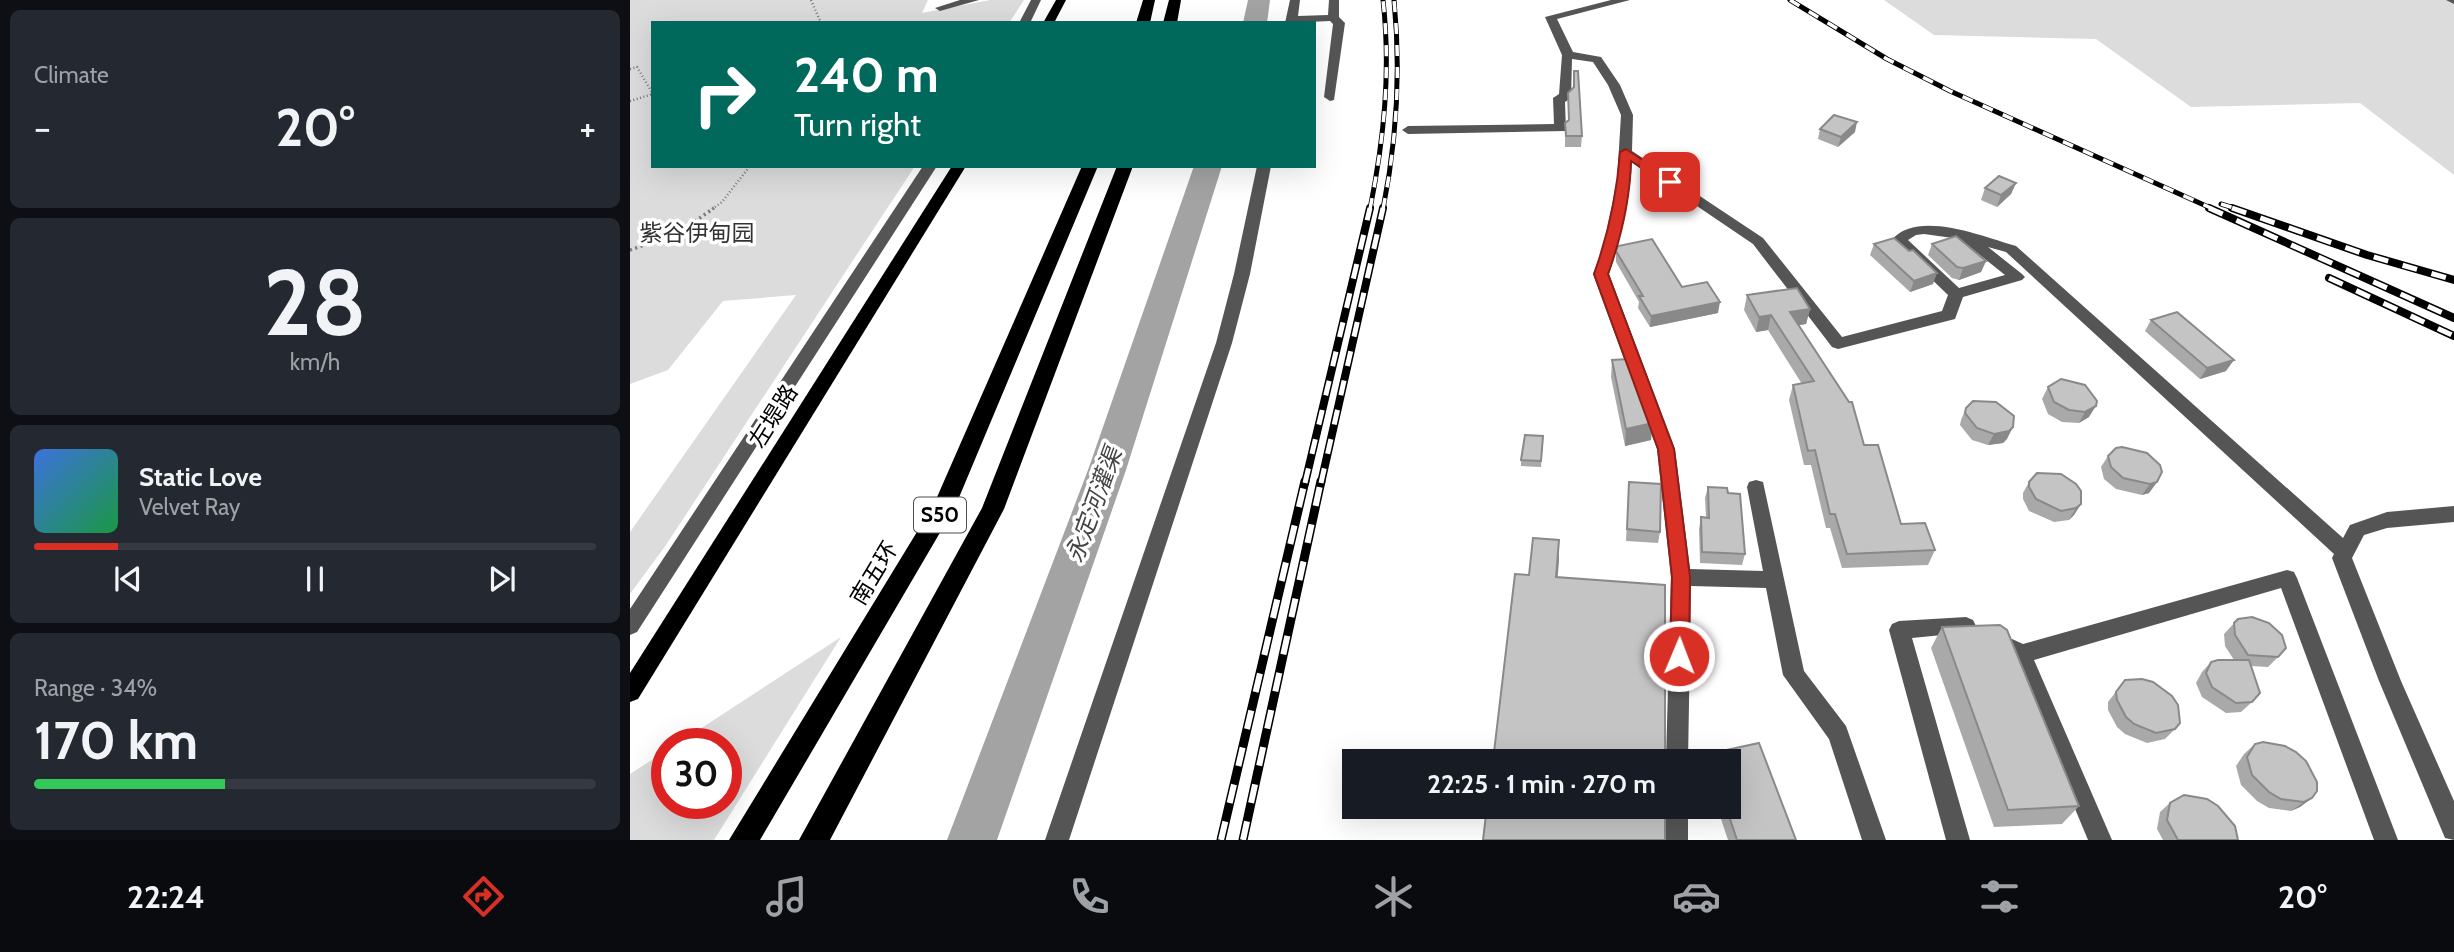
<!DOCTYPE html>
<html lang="en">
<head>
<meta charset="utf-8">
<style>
  body { margin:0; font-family:Cabin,"Noto Sans SC",sans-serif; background:#242831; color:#f1f3f6; height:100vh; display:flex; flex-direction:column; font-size:26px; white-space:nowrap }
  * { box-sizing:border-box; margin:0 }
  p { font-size:23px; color:#9ea1a6 }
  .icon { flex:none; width:38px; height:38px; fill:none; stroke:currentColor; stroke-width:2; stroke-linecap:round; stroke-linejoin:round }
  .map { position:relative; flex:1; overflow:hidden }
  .sheet { display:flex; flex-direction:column; gap:10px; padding:10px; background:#0d0f14; width:630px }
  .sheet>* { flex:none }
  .guide { position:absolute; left:21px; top:21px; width:665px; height:147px; border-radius:0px; box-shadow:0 7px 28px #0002; background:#00695c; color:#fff; overflow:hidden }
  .speed { position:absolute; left:21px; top:728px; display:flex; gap:14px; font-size:35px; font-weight:700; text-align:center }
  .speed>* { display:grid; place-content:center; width:91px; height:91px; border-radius:50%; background:#171b24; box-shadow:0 7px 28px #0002; line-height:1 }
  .speed .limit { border:10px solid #d22; background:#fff; color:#111 }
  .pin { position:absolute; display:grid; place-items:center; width:60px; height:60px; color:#fff; margin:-30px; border-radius:14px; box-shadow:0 4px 10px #0006 }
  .me { position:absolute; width:77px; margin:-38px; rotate:1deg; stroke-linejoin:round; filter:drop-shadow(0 0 5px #0008) }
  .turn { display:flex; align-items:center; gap:24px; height:147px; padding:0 28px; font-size:32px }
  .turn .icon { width:91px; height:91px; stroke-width:2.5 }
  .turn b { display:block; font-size:49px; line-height:60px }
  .big { font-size:52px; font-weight:700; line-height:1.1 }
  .sheet .card { flex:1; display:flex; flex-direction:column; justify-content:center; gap:10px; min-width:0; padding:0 24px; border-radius:10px; background:#242831 }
  .sheet .dial { align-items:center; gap:0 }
  .dial b { font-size:91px; line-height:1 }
  .song { display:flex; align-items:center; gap:21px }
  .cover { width:84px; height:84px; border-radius:10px; background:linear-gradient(135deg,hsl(220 70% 55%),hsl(140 70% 35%)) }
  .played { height:7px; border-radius:4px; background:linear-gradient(90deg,#d93025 15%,#363941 15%) }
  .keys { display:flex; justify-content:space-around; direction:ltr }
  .heat { display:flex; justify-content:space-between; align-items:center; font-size:38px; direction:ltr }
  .charge { height:10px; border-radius:5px; background:linear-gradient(90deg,#34c759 34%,#363941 0) }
  .trip { position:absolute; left:712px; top:749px; width:399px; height:70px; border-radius:0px; background:#171b24; box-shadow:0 7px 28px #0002; font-weight:700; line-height:70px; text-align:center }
  .tabs { display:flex; height:112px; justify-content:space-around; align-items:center; background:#090b0e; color:#9ea1a6 }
  .tabs .icon { width:49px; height:49px }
  .tabs .selected { color:#d93025 }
  .tabs b { font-size:32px; color:#f1f3f6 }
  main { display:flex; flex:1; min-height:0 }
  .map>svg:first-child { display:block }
  .green { fill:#dcdcdc }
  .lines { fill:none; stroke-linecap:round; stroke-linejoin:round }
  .river { fill:#a3a3a3; fill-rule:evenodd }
  .path-far1 { stroke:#777; stroke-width:2.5; stroke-dasharray:1 2.5; stroke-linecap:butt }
  .path { stroke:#777; stroke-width:3.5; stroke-dasharray:2 3.5; stroke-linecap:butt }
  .minor { fill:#555; fill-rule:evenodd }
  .major { fill:#000; fill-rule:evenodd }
  .highway { fill:#000; fill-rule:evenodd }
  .rail-far2-casing { stroke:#000; stroke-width:5 }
  .rail-far1-casing { stroke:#000; stroke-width:8 }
  .rail-casing { stroke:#000; stroke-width:9 }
  .rail-far2 { stroke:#fff; stroke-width:3.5; stroke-dasharray:11; stroke-linecap:butt }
  .rail-far1 { stroke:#fff; stroke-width:5; stroke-dasharray:15; stroke-linecap:butt }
  .rail { stroke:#fff; stroke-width:6; stroke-dasharray:19; stroke-linecap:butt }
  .wall { fill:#a9a9a9 }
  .shaded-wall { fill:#898989 }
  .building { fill:#c4c4c4; stroke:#898989; stroke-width:2 }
  .route { fill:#d93025; stroke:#8d1f18; stroke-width:2 }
  .labels { text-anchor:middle; stroke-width:7; stroke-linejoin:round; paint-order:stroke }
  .shield { fill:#fff; stroke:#4c4c4c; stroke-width:2 }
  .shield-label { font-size:21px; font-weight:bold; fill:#000 }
  .park-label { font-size:23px; fill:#333; stroke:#fff }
  .street-label { font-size:23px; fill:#000; stroke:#fff }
  .water-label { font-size:24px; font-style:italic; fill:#444; stroke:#fff }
</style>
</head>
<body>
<main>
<section class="sheet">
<div class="card"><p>Climate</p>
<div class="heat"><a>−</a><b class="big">20°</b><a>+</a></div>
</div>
<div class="card dial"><b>28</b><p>km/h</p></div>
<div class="card">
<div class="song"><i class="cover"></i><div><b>Static Love</b><p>Velvet Ray</p></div></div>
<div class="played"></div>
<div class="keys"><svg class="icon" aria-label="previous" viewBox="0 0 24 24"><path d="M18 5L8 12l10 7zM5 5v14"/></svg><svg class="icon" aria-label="pause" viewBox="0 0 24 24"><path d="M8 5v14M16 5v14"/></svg><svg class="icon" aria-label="next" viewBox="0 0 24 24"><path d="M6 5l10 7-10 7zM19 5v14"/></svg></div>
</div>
<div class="card"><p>Range · 34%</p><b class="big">170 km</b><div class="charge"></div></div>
</section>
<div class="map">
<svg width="1824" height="840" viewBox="0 0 1824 840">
  <rect width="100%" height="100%" fill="#fff"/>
  <g class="green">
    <path d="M0,0H298L292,13L360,0H394L379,23H23V166H285L36,545L0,594V532L166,295L93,301L38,370L0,384Z"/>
    <path d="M1254,0H1824V175L1730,103L1561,107L1466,39L1304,35Z"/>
    <path d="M211,637L84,840H0V774L37,750V803H96V744H47Z"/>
  </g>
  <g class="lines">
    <g class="river">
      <path d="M618,0H640L637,23H613Z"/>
      <path d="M564,166H592L496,470L367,840H317L458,470Z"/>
    </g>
    <g class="path-far1">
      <path d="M181,0L191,23"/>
      <path d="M0,69L7,67L23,94"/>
      <path d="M0,101L23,94"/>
      <path d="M82,209L92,202L120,166"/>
    </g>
    <path class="path" d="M0,250L47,234L84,208"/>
    <g class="minor">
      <path d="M330,0H349L310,11L305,8Z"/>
      <path d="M401,0H411L400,23H389Z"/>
      <path d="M660,0H670L668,16L698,15L699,0H709V17L715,23L704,100L700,101L694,97L703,24L700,21L655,23Z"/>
      <path d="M981,0H1000L927,19L943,52L971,57L990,85L1003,115L1002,151L1133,238L1212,337L1312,311L1318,295L1264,243L1262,240C1287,209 1354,237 1386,246L1713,538L1720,525L1757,512L1824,506V522L1757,528L1734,535L1722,558L1771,681L1824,801V840L1815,838L1749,681L1702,558L1704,554L1376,252L1358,247L1392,274L1395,277L1392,280L1333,297L1325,319L1208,349L1202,347L1123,244L1002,162C1000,200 991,238 979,274L1045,449L1060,569L1133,571L1117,487L1119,482L1126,480L1133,482L1174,671L1216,726L1256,840H1232L1199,739L1153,675L1136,588L1061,586L1058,761H1036L1041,577L1027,449L963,274L973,248L987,181L991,115L978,85L963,62L942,59L941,98L935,102L936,131L778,134L772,130L778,126L924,124L923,98L929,94L932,55L915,17ZM1294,234L1330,239L1375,275L1329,288L1278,240L1286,235Z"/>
      <path d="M1816,0H1824V4Z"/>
      <path d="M293,166H307L7,632L0,635V609Z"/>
      <path d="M627,166H641L620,274L602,343L439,840H415L586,343L604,274Z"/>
      <path d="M1657,570L1664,572L1667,578L1768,840H1744L1651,588L1404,660L1482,840H1458L1383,660L1375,655L1371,648L1375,641L1382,639L1393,644Z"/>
      <path d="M1336,617L1343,620L1346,626L1343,632L1282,638L1340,840H1316L1259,630L1262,624L1269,621Z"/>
      <rect x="1034" y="807" width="24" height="33"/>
    </g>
    <g class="major">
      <path d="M426,0H436L424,23H413Z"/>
      <path d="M322,166H336L8,699L0,702V673Z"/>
    </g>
    <g class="highway">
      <path d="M513,0H525L520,23H506Z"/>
      <path d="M539,0H551L547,23H533Z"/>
      <path d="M452,166H468L325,507L130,840H99L304,504Z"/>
      <path d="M487,166H503L374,509L200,840H169L352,508Z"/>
    </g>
    <g class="rail-far2-casing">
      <g id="rail-far2">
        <path d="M1160,0L1257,59L1320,91L1583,209"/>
        <path d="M1591,204L1607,209"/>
        <path d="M740,209C754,139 761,71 753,0"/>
        <path d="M753,209C767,139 771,71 764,0"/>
      </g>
    </g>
    <g class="rail-far1-casing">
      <g id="rail-far1">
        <path d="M1579,208L1824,318"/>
        <path d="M1602,208L1737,255L1824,280"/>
        <path d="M1699,278L1824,336"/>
        <path d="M675,483L740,208"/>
        <path d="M691,483L753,208"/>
      </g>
    </g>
    <g class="rail-casing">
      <g id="rail">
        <path d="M591,840L675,481"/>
        <path d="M613,840L691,481"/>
      </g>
    </g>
    <use href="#rail-far2" class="rail-far2"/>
    <use href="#rail-far1" class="rail-far1"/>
    <use href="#rail" class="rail"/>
  </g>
  <g class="wall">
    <path d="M938,93L952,136L951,147H935V123L938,120Z"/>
    <path d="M1190,129L1225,132L1208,147L1188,139Z"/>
    <path d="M1386,183L1381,194L1367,207L1351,200L1355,188Z"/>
    <path d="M1244,244L1303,284L1280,292L1240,255Z"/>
    <path d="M1302,244L1356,261L1351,272L1329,280L1322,278L1298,255Z"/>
    <path d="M986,251L1052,287L1088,313L1020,327L1008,308L1009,302L986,262Z"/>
    <path d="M1117,295L1180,309L1176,324L1169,325L1234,445L1271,524L1305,550L1298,565L1212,568L1200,528H1196L1181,465H1174L1159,400L1163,385L1172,384L1138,330L1126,332L1114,310Z"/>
    <path d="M1521,320L1596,371L1570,379L1515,331Z"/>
    <path d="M982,360L1021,440L995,446L981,377Z"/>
    <path d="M1431,379L1459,417L1449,423L1432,422L1418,414L1412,399L1418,387Z"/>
    <path d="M1336,408L1377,439L1373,443L1358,445L1342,440L1330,425L1331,420Z"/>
    <path d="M913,442L911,467L891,466V460Z"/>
    <path d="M1478,456L1527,482L1519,493L1512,495L1486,489L1474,479L1471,467Z"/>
    <path d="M999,482L1030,532L1028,543L996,541Z"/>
    <path d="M1399,482L1451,504L1444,515L1439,520L1424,522L1399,511L1393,499V493Z"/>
    <path d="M1078,487L1098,493L1115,554L1112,565L1070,563L1069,529L1071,517L1076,518L1075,498Z"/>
    <path d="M1608,619L1648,657L1638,667L1621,666L1622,702L1611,712L1596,713L1572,697L1566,683L1572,672L1581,662L1604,660L1595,646L1594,634Z"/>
    <path d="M1312,627L1449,806L1432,824L1364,827L1301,648Z"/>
    <path d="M1495,680L1545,729L1535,739L1517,743L1495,734L1487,727L1478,710V702Z"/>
    <path d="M1129,743L1166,840H1098L1087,807H1099V761H1076L1078,754Z"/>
    <path d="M1625,744L1682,798L1670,807L1661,811L1639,808L1627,801L1611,785L1606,766L1614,754Z"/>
    <path d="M1540,803L1608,840H1533L1527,829L1530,812Z"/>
  </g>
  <g class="shaded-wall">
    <path d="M1227,122L1225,132L1208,147L1211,137Z"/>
    <path d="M1386,183L1381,194L1367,207L1371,195Z"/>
    <path d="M1356,261L1351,272L1329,280L1333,268Z"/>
    <path d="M1307,273L1303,284L1280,292L1284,281Z"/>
    <path d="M1090,302L1088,313L1020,327L1021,316Z"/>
    <path d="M1180,309L1176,324L1157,327L1160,312Z"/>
    <path d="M1141,315L1138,330L1126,332L1129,317Z"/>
    <path d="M1604,360L1596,371L1570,379L1577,368Z"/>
    <path d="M1466,406L1459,417L1449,423L1455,412Z"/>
    <path d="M1023,423L1021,440L995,446L996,429Z"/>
    <path d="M1383,427L1377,439L1373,443L1358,445L1364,434Z"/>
    <path d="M1527,482L1519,493L1512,495L1520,484Z"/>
    <path d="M1451,504L1444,515L1439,520L1446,508Z"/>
    <path d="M929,540V561L926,598V577Z"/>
    <path d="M1682,798L1670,807L1661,811L1674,802Z"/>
  </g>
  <g class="building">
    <path d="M944,71H948L952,136H936L935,123L939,120L938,93L944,87Z"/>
    <path d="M1204,115L1227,122L1211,137L1190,129Z"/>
    <path d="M1369,176L1386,183L1371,195L1355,188Z"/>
    <path d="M1326,236L1356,261L1333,268L1327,267L1302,244Z"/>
    <path d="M1264,238L1279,251L1283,250L1307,273L1284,281L1244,244Z"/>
    <path d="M1022,239L1052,287L1077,282L1090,302L1021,316L1009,296H1013L986,251L988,246Z"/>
    <path d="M1167,288L1180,309L1160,312L1219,402H1222L1234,445H1248L1271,524L1295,523L1305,550L1217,554L1205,514H1200L1185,450L1178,451L1163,385L1184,381L1141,315L1129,317L1117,295Z"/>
    <path d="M1547,312L1604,360L1577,368L1521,320Z"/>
    <path d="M999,359L1023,423L996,429L982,360Z"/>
    <path d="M1431,379L1455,385L1467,401L1466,406L1455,412L1439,410L1424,402L1418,387Z"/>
    <path d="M1343,401L1366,402L1384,416L1383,427L1379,431L1364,434L1347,428L1335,413L1336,408Z"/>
    <path d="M895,435L913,436L911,461L891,460Z"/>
    <path d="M1492,447L1517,453L1530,465L1532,472L1527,482L1520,484L1493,478L1481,467L1478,456L1486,448Z"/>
    <path d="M1407,473L1431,474L1446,484L1451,491V504L1446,508L1431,511L1406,499L1399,487V482Z"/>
    <path d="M999,482L1031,484L1030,532L997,529Z"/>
    <path d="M1078,487L1097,488L1098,493L1110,494L1115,554L1072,552L1071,517L1079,518Z"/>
    <path d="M903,538L929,540L926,577L1035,585V761H863L885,574L899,575Z"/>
    <path d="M1622,617L1639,623L1652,635L1656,648L1648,657L1618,655L1605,635L1604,623L1608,619Z"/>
    <path d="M1370,625L1377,630L1449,806L1378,810L1312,627Z"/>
    <path d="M1588,660H1619L1630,693L1622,702L1606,703L1582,687L1576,673L1581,662Z"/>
    <path d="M1512,679L1523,682L1542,696L1548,705L1550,723L1545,729L1526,733L1504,724L1496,717L1487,700L1486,692L1495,680Z"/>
    <path d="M1633,742L1655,746L1666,752L1676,761L1687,782V791L1682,798L1674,802L1651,799L1639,792L1622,775L1617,757L1625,744Z"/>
    <path d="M1129,743L1166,840H1107L1096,807H1099V761H1080L1078,754Z"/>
    <path d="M1554,795L1577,799L1588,806L1605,826L1608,840H1548L1537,820L1540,803Z"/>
    <path d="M857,807H1035V840H853Z"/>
  </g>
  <path class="route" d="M996,149L1046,182L1044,184H1035L1001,161C1000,200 991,238 978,274L1044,449L1060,577L1059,656L1056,662L1049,664L1043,662L1040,656L1042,577L1028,449L964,274C978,235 987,194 990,152Z"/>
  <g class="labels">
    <rect class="shield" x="284" y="497.5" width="52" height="35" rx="5"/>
    <g class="shield-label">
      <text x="310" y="522">S50</text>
    </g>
    <g class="park-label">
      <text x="67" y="241">紫谷伊甸园</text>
    </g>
    <g class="street-label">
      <text transform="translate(143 416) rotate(-58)" y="8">左堤路</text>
      <text transform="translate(244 573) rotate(-59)" y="8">南五环</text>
    </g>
    <g class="water-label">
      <text transform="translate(464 505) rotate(-70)" y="8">永定河灌渠</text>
    </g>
  </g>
</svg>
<div class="speed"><div class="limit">30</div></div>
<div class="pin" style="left:1040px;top:182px;background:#d93025"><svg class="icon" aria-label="arrive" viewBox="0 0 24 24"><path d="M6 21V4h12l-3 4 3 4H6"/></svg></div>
<svg class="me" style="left:1049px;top:656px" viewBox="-20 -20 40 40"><circle r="17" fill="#d93025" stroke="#fff" stroke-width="3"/><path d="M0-11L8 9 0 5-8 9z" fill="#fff"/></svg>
<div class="trip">22:25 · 1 min · 270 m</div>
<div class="guide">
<div class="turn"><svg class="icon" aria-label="right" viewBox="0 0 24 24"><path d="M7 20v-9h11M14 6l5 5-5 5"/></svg><div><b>240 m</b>Turn right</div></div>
</div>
</div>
</main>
<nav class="tabs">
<b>22:24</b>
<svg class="icon selected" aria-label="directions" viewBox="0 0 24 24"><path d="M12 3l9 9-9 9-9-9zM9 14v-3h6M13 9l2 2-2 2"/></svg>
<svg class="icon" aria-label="music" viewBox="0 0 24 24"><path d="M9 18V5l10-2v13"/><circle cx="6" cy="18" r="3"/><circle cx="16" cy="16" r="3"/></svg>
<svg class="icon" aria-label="phone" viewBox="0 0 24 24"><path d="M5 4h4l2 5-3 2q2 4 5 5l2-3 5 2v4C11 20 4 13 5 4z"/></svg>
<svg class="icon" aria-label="climate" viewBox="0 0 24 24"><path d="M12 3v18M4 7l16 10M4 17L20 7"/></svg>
<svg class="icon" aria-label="car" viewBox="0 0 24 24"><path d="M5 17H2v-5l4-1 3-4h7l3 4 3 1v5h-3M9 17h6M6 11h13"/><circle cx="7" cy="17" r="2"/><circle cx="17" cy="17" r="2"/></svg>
<svg class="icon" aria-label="filters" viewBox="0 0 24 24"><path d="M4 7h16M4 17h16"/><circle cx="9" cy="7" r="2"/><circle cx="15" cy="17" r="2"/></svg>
<b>20°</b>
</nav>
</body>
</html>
